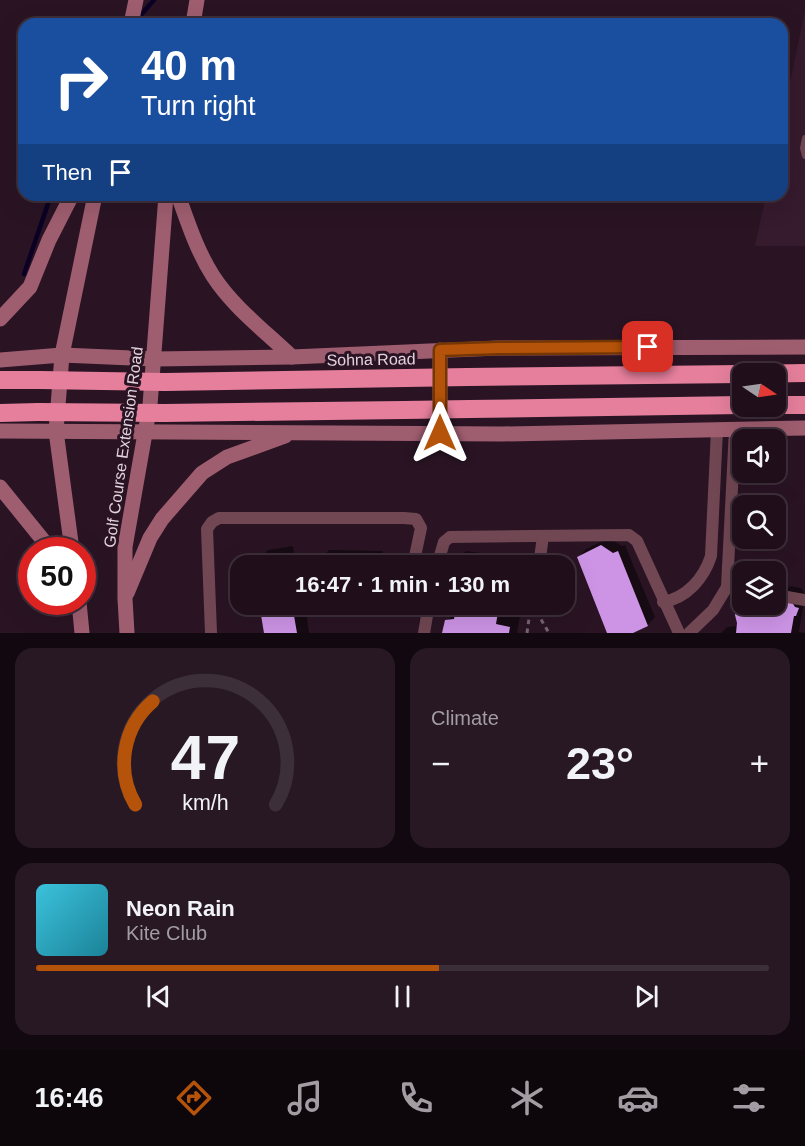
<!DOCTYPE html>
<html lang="en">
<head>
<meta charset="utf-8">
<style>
  body { margin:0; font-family:Arial,sans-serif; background:#281824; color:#f1f3f6; height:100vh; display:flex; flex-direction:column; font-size:22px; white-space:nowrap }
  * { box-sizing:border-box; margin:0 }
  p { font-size:20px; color:#a29ca3 }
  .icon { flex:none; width:33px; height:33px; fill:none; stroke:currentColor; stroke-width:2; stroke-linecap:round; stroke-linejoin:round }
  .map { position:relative; height:633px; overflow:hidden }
  .side { display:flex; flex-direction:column; gap:15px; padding:15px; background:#12080f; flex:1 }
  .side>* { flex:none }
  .top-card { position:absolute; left:18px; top:18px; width:770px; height:183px; border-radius:18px; box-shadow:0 6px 24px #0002,0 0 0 2px #3d2f3a; background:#1a4fa0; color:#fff; overflow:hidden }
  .needle { width:39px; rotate:103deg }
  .fabs { position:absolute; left:732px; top:363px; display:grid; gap:12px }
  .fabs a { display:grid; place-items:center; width:54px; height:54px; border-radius:12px; background:#200f1b; box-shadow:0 6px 24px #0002,0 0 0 2px #3d2f3a; font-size:30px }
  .speed { position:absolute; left:18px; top:537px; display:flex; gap:12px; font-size:30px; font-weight:700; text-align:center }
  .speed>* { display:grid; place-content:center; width:78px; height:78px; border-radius:50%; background:#200f1b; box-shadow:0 6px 24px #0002,0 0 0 2px #3d2f3a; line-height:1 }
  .speed .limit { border:9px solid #d22; background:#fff; color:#111 }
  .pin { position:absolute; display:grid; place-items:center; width:51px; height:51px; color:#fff; margin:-26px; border-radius:12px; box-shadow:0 3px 9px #0006 }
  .me { position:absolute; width:66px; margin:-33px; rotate:0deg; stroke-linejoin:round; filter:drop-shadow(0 0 4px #0008) }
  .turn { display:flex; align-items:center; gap:21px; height:126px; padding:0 24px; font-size:27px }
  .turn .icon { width:78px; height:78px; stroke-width:2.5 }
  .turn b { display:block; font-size:42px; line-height:51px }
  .then { display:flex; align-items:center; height:57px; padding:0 24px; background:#0003; gap:12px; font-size:22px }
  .big { font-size:45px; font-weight:700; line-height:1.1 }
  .side .tile { flex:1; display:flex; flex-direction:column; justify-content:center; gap:9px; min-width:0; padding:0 21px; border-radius:18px; background:#281824 }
  .side .dial { align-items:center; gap:0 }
  .dial svg { height:156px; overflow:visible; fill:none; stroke:#3d2f3a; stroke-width:7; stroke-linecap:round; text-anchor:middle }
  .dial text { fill:#f1f3f6; stroke:none }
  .song { display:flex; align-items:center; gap:18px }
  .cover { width:72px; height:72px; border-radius:9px; background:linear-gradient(135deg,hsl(190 70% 55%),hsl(190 70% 35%)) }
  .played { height:6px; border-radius:3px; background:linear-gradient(90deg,#b45309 55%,#3d2f3a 55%) }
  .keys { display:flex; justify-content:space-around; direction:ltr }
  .heat { display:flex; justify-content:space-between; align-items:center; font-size:33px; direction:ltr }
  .side .tiles { flex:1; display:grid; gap:15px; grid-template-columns:1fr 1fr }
  .tile:last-child { grid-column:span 2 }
  .trip { position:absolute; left:230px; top:555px; width:345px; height:60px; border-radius:18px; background:#200f1b; box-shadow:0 6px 24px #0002,0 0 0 2px #3d2f3a; font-weight:700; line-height:60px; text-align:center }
  .dock { display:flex; height:96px; justify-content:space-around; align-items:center; background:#0d060b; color:#a29ca3 }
  .dock .icon { width:42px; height:42px }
  .dock .active { color:#b45309 }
  .dock b { font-size:27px; color:#f1f3f6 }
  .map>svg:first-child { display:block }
  .built { fill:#361a2e }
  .shadow { fill:#0007 }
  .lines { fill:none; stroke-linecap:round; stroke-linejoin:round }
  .stream { stroke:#0b0024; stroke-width:4.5 }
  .building { fill:#cd94e6 }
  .path { stroke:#786572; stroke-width:3; stroke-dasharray:4.5 4.5; stroke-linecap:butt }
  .lane { stroke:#704752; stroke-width:6 }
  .street { stroke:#704752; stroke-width:12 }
  .secondary { stroke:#9f5e70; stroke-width:15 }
  .highway { stroke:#e57f9c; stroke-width:18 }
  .highway-bridge { stroke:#e57f9c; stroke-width:18 }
  .route-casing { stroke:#753606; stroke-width:15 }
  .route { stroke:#b45309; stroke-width:10 }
  .labels { text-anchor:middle; stroke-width:6; stroke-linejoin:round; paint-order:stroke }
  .street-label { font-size:16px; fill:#e3d3dd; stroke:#2a1424 }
</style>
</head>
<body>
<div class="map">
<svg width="805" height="633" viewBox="0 0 805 633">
  <rect width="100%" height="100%" fill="#2a1424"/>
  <path class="built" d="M805,11V246H755L766,195H782V121Z"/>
  <g class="shadow">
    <path d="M609,538L622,546L625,545L655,617L648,625L630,633H609L579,557L586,549Z"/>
    <path d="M293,546L296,566H257V561L268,550Z"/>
    <path d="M329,550L383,551V566H318L319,561Z"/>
    <path d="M466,551L489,554L487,566H455V562Z"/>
    <path d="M790,586L801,588L805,595L799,632L805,633H721L727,627L738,626V602L742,597V604H776L779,597Z"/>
    <path d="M263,604H305L309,633H266L262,615L265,613Z"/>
    <path d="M455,604H520L510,614L520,616L517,633H443L447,621L457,610Z"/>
  </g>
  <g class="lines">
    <g class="stream">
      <path d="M139,17L154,0"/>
      <path d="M24,274L51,195"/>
    </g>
  </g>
  <g class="building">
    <path d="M601,545L613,553L618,551L648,626L633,633H607L577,557Z"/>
    <path d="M283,557L284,566H256L255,561Z"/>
    <path d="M317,560L373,561V566H317Z"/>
    <path d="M742,594V604H761L760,612L772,613L777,596L790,599L795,607L799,608L796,616H794L791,633H736L737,623L735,615L737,602Z"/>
    <path d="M262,604H292L297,633H264L261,615H263Z"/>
    <path d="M453,604H514L512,615L498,612L496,624L510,627L509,633H442L445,620L454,619L456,609Z"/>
  </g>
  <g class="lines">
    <g class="path">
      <path d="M532,604L549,633"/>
      <path d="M527,633L531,604"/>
    </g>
    <path class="lane" d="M805,138L803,148L805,156"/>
    <g class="street">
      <path d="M437,566L444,542L450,537L629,535L637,541L679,633"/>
      <path d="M539,566L543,536"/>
      <path d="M727,587L742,590"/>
      <path d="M776,595L805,600"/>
      <path d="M663,602C687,598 704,578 711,556L717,430"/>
      <path d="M403,607V604"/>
      <path d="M211,633L207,529L212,522L219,518H404L416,519L421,528L413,566"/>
      <path d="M424,633L429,604"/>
      <path d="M689,633L713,610L727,587L735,429"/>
    </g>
    <g class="secondary">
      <path d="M131,24L136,0"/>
      <path d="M193,24L197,0"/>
      <path d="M178,195C188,223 197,251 213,276C233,307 265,331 292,357"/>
      <path d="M0,319L30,287L49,240L72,195"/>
      <path d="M440,350V433"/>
      <path d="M0,360L62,355L155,359L292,357L498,348L805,347"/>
      <path d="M0,431L502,434L805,428"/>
      <path d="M0,487L51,550"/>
      <path d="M72,550L56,431L62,355L95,195"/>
      <path d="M127,593L150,538L162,519L202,473L227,457L285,436"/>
      <path d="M79,602L82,633"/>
      <path d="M127,633L125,599V547L150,405L166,195"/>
    </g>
    <g class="highway">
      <path d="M751,374L805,373"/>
      <path d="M468,377L742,374"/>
      <path d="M0,380H40"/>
      <path d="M165,382L406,378"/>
      <path d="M776,405H805"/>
      <path d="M470,409L742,405"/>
      <path d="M0,413L38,412"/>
      <path d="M164,413L404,410"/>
    </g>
    <g class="highway-bridge">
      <path d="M406,378L468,377"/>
      <path d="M40,380L165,382"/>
      <path d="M404,410L470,409"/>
      <path d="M38,412L164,413"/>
    </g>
  </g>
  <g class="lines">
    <g class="route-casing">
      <path id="route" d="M440,433V350L498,348L648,347"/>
    </g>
    <use href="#route" class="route"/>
  </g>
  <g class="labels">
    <g class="street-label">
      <text transform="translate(371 359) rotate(-1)" y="6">Sohna Road</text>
      <text transform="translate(123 447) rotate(-82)" y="6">Golf Course Extension Road</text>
    </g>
  </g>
</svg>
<div class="fabs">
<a><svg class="needle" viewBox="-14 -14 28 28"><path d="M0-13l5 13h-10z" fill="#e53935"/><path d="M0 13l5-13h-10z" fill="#a29ca3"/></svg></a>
<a><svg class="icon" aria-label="sound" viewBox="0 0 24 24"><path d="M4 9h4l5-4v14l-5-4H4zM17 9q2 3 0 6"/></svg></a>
<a><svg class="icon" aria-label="search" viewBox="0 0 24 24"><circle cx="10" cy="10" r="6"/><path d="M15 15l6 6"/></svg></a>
<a><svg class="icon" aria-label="layers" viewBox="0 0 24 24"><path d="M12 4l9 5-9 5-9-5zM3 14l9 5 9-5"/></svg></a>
</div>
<div class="speed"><div class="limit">50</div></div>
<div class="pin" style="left:648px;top:347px;background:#d93025"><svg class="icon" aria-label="arrive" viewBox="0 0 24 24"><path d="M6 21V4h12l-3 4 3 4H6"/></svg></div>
<svg class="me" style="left:440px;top:433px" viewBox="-20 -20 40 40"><path d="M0-17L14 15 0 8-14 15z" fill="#b45309" stroke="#fff" stroke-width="4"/></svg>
<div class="trip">16:47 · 1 min · 130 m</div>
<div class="top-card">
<div class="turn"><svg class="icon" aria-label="right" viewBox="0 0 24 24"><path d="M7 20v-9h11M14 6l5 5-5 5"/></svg><div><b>40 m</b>Turn right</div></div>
<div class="then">Then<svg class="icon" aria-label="arrive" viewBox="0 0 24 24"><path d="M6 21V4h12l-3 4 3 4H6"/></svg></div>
</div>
</div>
<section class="side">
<div class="tiles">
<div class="tile dial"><svg viewBox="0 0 100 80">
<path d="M14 69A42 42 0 1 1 86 69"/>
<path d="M14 69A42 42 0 0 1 23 16" stroke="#b45309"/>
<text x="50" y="56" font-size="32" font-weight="700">47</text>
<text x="50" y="72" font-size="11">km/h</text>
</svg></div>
<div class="tile"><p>Climate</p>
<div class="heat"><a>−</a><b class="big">23°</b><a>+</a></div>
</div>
<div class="tile">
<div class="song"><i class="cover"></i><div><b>Neon Rain</b><p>Kite Club</p></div></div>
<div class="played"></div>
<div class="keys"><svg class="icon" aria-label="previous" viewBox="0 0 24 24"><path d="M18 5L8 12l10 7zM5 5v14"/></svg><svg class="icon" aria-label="pause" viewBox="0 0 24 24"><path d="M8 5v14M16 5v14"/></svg><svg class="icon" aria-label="next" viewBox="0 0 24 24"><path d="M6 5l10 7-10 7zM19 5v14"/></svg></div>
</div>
</div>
</section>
<nav class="dock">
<b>16:46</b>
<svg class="icon active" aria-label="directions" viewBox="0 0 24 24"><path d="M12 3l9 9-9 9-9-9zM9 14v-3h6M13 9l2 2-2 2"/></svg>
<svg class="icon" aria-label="music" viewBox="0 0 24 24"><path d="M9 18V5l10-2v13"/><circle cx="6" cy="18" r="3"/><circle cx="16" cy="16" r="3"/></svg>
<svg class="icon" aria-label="phone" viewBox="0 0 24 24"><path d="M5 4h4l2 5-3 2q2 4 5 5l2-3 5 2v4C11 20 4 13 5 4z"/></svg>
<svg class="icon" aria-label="climate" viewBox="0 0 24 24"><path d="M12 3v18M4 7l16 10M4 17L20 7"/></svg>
<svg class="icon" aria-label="car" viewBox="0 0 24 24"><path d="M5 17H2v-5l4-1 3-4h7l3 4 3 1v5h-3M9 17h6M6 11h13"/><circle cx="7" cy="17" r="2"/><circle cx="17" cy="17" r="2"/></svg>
<svg class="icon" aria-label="filters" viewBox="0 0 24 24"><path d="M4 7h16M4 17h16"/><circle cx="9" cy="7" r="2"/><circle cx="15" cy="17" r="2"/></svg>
</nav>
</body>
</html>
